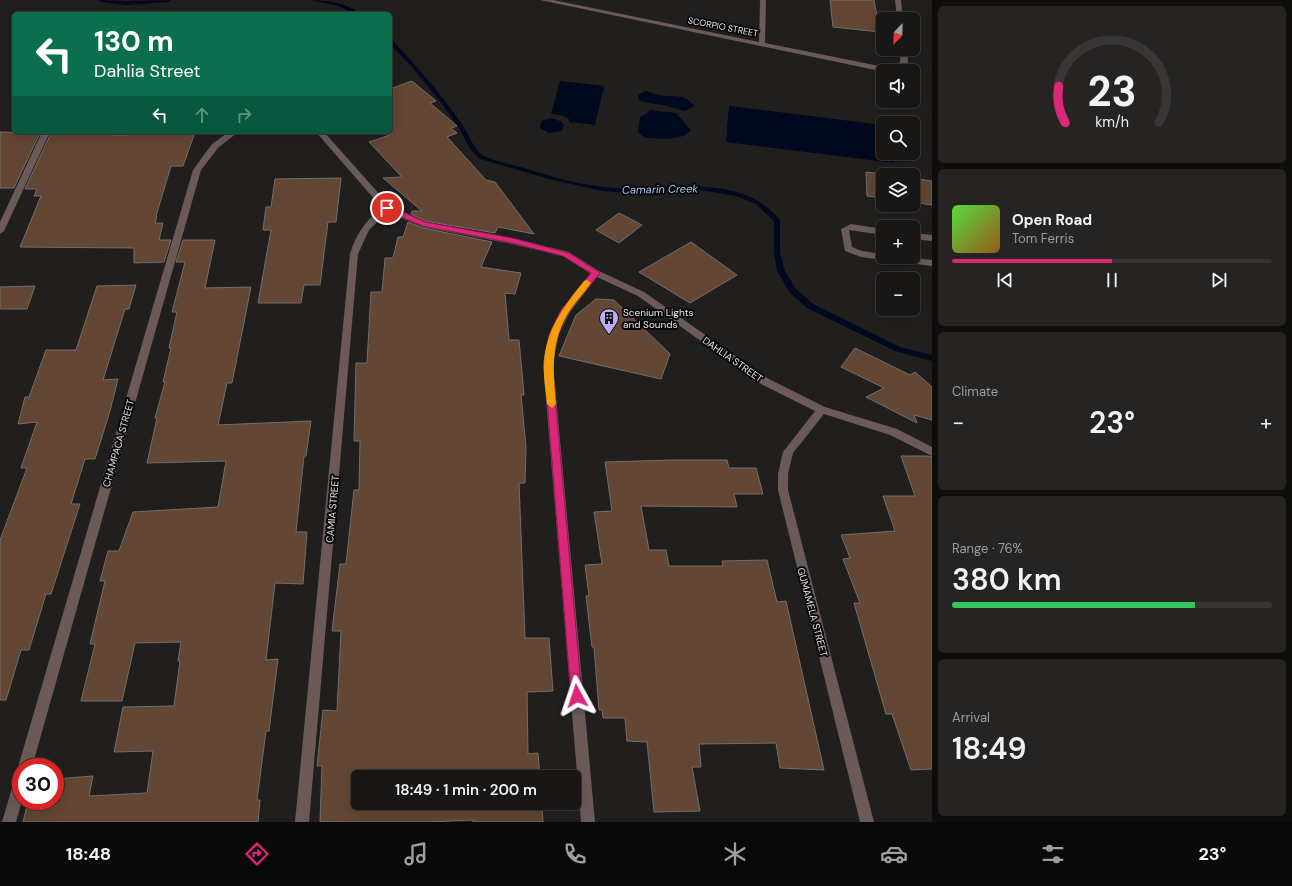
<!DOCTYPE html>
<html lang="en">
<head>
<meta charset="utf-8">
<style>
  body { margin:0; font-family:"DM Sans",sans-serif; background:#262423; color:#f1f3f6; height:100vh; display:flex; flex-direction:column; font-size:15px; white-space:nowrap }
  * { box-sizing:border-box; margin:0 }
  p { font-size:13px; color:#9f9fa1 }
  .icon { flex:none; width:22px; height:22px; fill:none; stroke:currentColor; stroke-width:2; stroke-linecap:round; stroke-linejoin:round }
  .map { position:relative; flex:1; overflow:hidden }
  .drawer { display:flex; flex-direction:column; gap:6px; padding:6px; background:#0e0d0c; width:360px }
  .drawer>* { flex:none }
  .top-card { position:absolute; left:12px; top:12px; width:380px; height:122px; border-radius:6px; box-shadow:0 4px 16px #0002,0 0 0 1px #373635; background:#0b6e4f; color:#fff; overflow:hidden }
  .needle { width:26px; rotate:203deg }
  .controls { position:absolute; left:876px; top:12px; display:grid; gap:8px }
  .controls a { display:grid; place-items:center; width:44px; height:44px; border-radius:6px; background:#191716; box-shadow:0 4px 16px #0002,0 0 0 1px #373635; font-size:20px }
  .speed { position:absolute; left:12px; top:758px; display:flex; gap:8px; font-size:20px; font-weight:700; text-align:center }
  .speed>* { display:grid; place-content:center; width:52px; height:52px; border-radius:50%; background:#191716; box-shadow:0 4px 16px #0002,0 0 0 1px #373635; line-height:1 }
  .speed .limit { border:6px solid #d22; background:#fff; color:#111 }
  .pin { position:absolute; display:grid; place-items:center; width:34px; height:34px; color:#fff; margin:-17px; border:2px solid #fff; border-radius:50%; box-shadow:0 1px 4px #0007 }
  .me { position:absolute; width:44px; margin:-22px; rotate:355deg; stroke-linejoin:round; filter:drop-shadow(0 0 3px #0008) }
  .turn { display:flex; align-items:center; gap:14px; height:84px; padding:0 16px; font-size:18px }
  .turn .icon { width:52px; height:52px; stroke-width:2.5 }
  .turn b { display:block; font-size:28px; line-height:34px }
  .lanes { display:flex; align-items:center; height:38px; padding:0 16px; background:#0003; justify-content:center; gap:20px; direction:ltr }
  .lanes .off { opacity:.35 }
  .big { font-size:30px; font-weight:600; line-height:1.1 }
  .drawer .card { flex:1; display:flex; flex-direction:column; justify-content:center; gap:6px; min-width:0; padding:0 14px; border-radius:6px; background:#262423 }
  .drawer .dial { align-items:center; gap:0 }
  .dial svg { height:104px; overflow:visible; fill:none; stroke:#373635; stroke-width:7; stroke-linecap:round; text-anchor:middle }
  .dial text { fill:#f1f3f6; stroke:none }
  .song { display:flex; align-items:center; gap:12px }
  .cover { width:48px; height:48px; border-radius:6px; background:linear-gradient(135deg,hsl(110 70% 55%),hsl(30 70% 35%)) }
  .played { height:4px; border-radius:2px; background:linear-gradient(90deg,#db2777 50%,#373635 50%) }
  .keys { display:flex; justify-content:space-around; direction:ltr }
  .heat { display:flex; justify-content:space-between; align-items:center; font-size:22px; direction:ltr }
  .charge { height:6px; border-radius:3px; background:linear-gradient(90deg,#34c759 76%,#373635 0) }
  .trip { position:absolute; left:351px; top:770px; width:230px; height:40px; border-radius:6px; background:#191716; box-shadow:0 4px 16px #0002,0 0 0 1px #373635; font-weight:600; line-height:40px; text-align:center }
  .tabs { display:flex; height:64px; justify-content:space-around; align-items:center; background:#0a0909; color:#9f9fa1 }
  .tabs .icon { width:28px; height:28px }
  .tabs .selected { color:#db2777 }
  .tabs b { font-size:18px; color:#f1f3f6 }
  main { display:flex; flex:1; min-height:0 }
  .map>svg:first-child { display:block }
  .water { fill:#01091e }
  .lines { fill:none; stroke-linecap:round; stroke-linejoin:round }
  .stream { fill:#01091e; fill-rule:evenodd }
  .building { fill:#634633; stroke:#726f6d }
  .service { fill:#6b5a58; fill-rule:evenodd }
  .minor { fill:#6b5a58; fill-rule:evenodd }
  .route { fill:#db2777; stroke:#8e194d }
  .slow { fill:#f59e0b }
  .labels { text-anchor:middle; stroke-width:4; stroke-linejoin:round; paint-order:stroke }
  .far-street-label { font-size:9px; fill:#e6e4e3; stroke:#0a0909 }
  .poi-label { font-size:10px; fill:#e6e4e3; stroke:#0a0909; text-anchor:start }
  .street-label { font-size:10px; fill:#e6e4e3; stroke:#0a0909 }
  .water-label { font-size:11px; font-style:italic; fill:#a2c2f4; stroke:#0a0909 }
</style>
</head>
<body>
<main>
<div class="map">
<svg width="932" height="822" viewBox="0 0 932 822">
  <rect width="100%" height="100%" fill="#211f1e"/>
  <g class="water">
    <path d="M560,81L604,86L595,125L569,122V119L561,115L551,114Z"/>
    <path d="M646,91C650,92 654,94 658,95C672,98 685,92 694,106L685,111L667,106L639,101L638,95Z"/>
    <path d="M729,106L883,125V153H894L895,163L726,142Z"/>
    <path d="M649,110L676,113L691,130C681,142 660,138 645,138L638,132L640,117L649,112Z"/>
    <path d="M552,118L562,122L564,126L561,131L549,133L540,128L541,121Z"/>
  </g>
  <g class="lines">
    <g class="stream">
      <path d="M98,0L126,1L171,0L168,2L126,5L101,2Z"/>
      <path d="M310,0C328,0 347,3 361,14H354L338,6Z"/>
      <path d="M390,39L392,40C418,67 442,95 463,126C470,135 474,152 486,157C497,162 509,164 521,167C547,175 575,184 603,187C660,194 738,168 780,220V253L785,271L796,289L813,304L900,347L932,355V361L895,351L807,308L790,293L777,271L774,253V221L756,204L735,196L701,190L630,193L602,191L549,179L480,159L470,149L459,128L443,105L412,67L390,44Z"/>
    </g>
  </g>
  <g class="building">
    <path d="M830,0H874L880,32L833,27Z"/>
    <path d="M412,81L436,101L430,103L457,126L451,128L457,133L447,137L486,180L495,182L534,234L498,227L495,233L425,221L411,214L412,211H422L383,178L402,177L369,142L390,135V89Z"/>
    <path d="M0,132L40,133L14,188H0Z"/>
    <path d="M126,132H195L183,166H171L156,216H157L155,223H163L159,240H171L164,262L134,263V248L20,247L41,196H34L37,189H25L51,133L126,135Z"/>
    <path d="M866,172L890,175H883V198L867,196Z"/>
    <path d="M341,178L336,222H328L320,285H304L301,303H258L271,230H263L266,207H271L275,179Z"/>
    <path d="M913,178L932,181V205L913,202Z"/>
    <path d="M619,213L642,225L619,243L596,230Z"/>
    <path d="M408,222L423,228L492,242L481,267L521,273L515,294L505,293L509,340H519L524,395H521L526,447L525,483H519L525,638H549L553,691L527,692L528,754L538,753L540,777H358V803H542L543,822H473V820L428,822H320L322,766H317L323,710L337,711L341,631H332L340,564H346L354,490H359L360,441H354L356,363H367L371,292H382L385,258H393L398,237H403Z"/>
    <path d="M183,240H215L205,288L251,287L232,383H227L218,425L311,421L306,456H304L296,532H307L303,584L275,583L266,660L278,659L269,731H266L257,800H260L258,822H23L28,801H55V779L93,776L89,796L147,793L153,751L114,752L123,707L174,706L180,661H178L181,642L135,643L122,701H81L95,644H90L105,581H100L108,551H119L133,512L218,507L226,461L147,463L157,418H155L165,382H163L171,348H169L177,312H172L185,262H176Z"/>
    <path d="M691,242L737,275L690,303L639,272Z"/>
    <path d="M136,285L129,309H125L103,380L118,379L110,411L95,459H85L71,504H80L51,594H46L29,650H21L6,700H0V540L27,468H21L37,422L18,424L25,397H29L46,350H76L97,286Z"/>
    <path d="M35,286L27,309H0V287Z"/>
    <path d="M596,299L614,300L670,354L661,379L559,356L576,315Z"/>
    <path d="M855,348L910,375L915,372L932,387V420L914,415L917,423L866,397L884,388L841,367Z"/>
    <path d="M901,456H928L932,457V769L911,770L892,714H886L854,603H860L843,559L850,558L841,535L895,531L883,496H915Z"/>
    <path d="M672,460H727L729,468H756L763,494H734L737,507L641,506L649,550H666L669,566H723L722,561L767,560L777,602L786,601L824,770L780,768L776,743L699,744L701,767H692L700,811L654,812L647,742L627,741L625,718H603L602,710H599L594,647H592L586,596H589L585,565L602,564L594,512L612,511L605,462Z"/>
  </g>
  <g class="lines">
    <g class="service">
      <path d="M851,224L883,229V235L849,230L852,247L862,251L883,254V257H907L932,260V266L861,257L845,251L841,229Z"/>
      <path d="M913,233L932,235V241L913,239Z"/>
    </g>
    <g class="minor">
      <path d="M540,0H553L759,42L760,0H766L765,43L889,68L900,62L901,49H907L908,63L894,71H880Z"/>
      <path d="M895,0H901L903,19H897Z"/>
      <path d="M42,132H50L4,231L0,234V222Z"/>
      <path d="M229,132H238L218,148L201,170L32,767H21V772L18,767L193,170L212,144Z"/>
      <path d="M316,132H324L390,206L425,222L512,238L569,252L599,271L644,292L767,378L825,407L897,429L932,447V456L890,435L824,414L793,453L788,474V490L874,822H860L778,490V474L783,452L815,411L761,384L638,296L597,277L570,312L559,334L553,363L595,822H581L543,363L549,334L561,310L591,274L563,256L512,244L423,227L388,212L369,230L358,254L309,822H295L350,254C356,234 366,220 382,208Z"/>
      <path d="M21,774L22,801L16,822H2L14,781L16,776Z"/>
    </g>
  </g>
  <path class="route" d="M385,206H390L425,222L512,238L569,253L600,273L569,311L558,334L552,363L582,696L581,699L577,701L573,699L571,696L544,363L550,334L561,310L591,273L563,256L512,243L423,226L385,210Z"/>
  <path class="slow" d="M587,280L591,283C584,293 576,301 570,310C550,341 553,370 556,404L552,408L547,404C546,391 543,377 544,364C545,331 564,306 584,281Z"/>
  <defs>
    <g id="building-pin" transform="scale(1)"><path d="M0 17L-7.5 6A9.5 9.5 0 1 1 7.5 6Z" fill="#bcaaf6" stroke="#0a0909"/><path d="M-4-6H4V6H1V3H-1V6H-4ZM-2.5-4.3h1.7v1.8h-1.7ZM.8-4.3h1.7v1.8H.8ZM-2.5-1h1.7V.8h-1.7ZM.8-1h1.7V.8H.8Z" fill="#111"/></g>
  </defs>
  <g fill-rule="evenodd">
    <use href="#building-pin" x="609" y="318"/>
  </g>
  <g class="labels">
    <g class="far-street-label">
      <text transform="translate(723 27) rotate(11)" y="3">SCORPIO STREET</text>
    </g>
    <g class="poi-label">
      <text x="623" y="316">Scenium Lights<tspan x="623" dy="12">and Sounds</tspan></text>
    </g>
    <g class="street-label">
      <text transform="translate(733 359) rotate(35)" y="4">DAHLIA STREET</text>
      <text transform="translate(118 443) rotate(-74)" y="4">CHAMPACA STREET</text>
      <text transform="translate(332 509) rotate(-85)" y="4">CAMIA STREET</text>
      <text transform="translate(813 612) rotate(75)" y="4">GUMAMELA STREET</text>
    </g>
    <g class="water-label">
      <text transform="translate(660 189) rotate(-1)" y="4">Camarin Creek</text>
    </g>
  </g>
</svg>
<div class="controls">
<a><svg class="needle" viewBox="-14 -14 28 28"><path d="M0-13l5 13h-10z" fill="#e53935"/><path d="M0 13l5-13h-10z" fill="#9f9fa1"/></svg></a>
<a><svg class="icon" aria-label="sound" viewBox="0 0 24 24"><path d="M4 9h4l5-4v14l-5-4H4zM17 9q2 3 0 6"/></svg></a>
<a><svg class="icon" aria-label="search" viewBox="0 0 24 24"><circle cx="10" cy="10" r="6"/><path d="M15 15l6 6"/></svg></a>
<a><svg class="icon" aria-label="layers" viewBox="0 0 24 24"><path d="M12 4l9 5-9 5-9-5zM3 14l9 5 9-5"/></svg></a>
<a>+</a>
<a>−</a>
</div>
<div class="speed"><div class="limit">30</div></div>
<div class="pin" style="left:387px;top:208px;background:#d93025"><svg class="icon" aria-label="arrive" viewBox="0 0 24 24"><path d="M6 21V4h12l-3 4 3 4H6"/></svg></div>
<svg class="me" style="left:577px;top:696px" viewBox="-20 -20 40 40"><path d="M0-17L14 15 0 8-14 15z" fill="#db2777" stroke="#fff" stroke-width="4"/></svg>
<div class="trip">18:49 · 1 min · 200 m</div>
<div class="top-card">
<div class="turn"><svg class="icon" aria-label="left" viewBox="0 0 24 24"><path d="M17 20v-9H6M10 6l-5 5 5 5"/></svg><div><b>130 m</b>Dahlia Street</div></div>
<div class="lanes"><svg class="icon" aria-label="left" viewBox="0 0 24 24"><path d="M17 20v-9H6M10 6l-5 5 5 5"/></svg><svg class="icon off" aria-label="ahead" viewBox="0 0 24 24"><path d="M12 20V5M6 11l6-6 6 6"/></svg><svg class="icon off" aria-label="right" viewBox="0 0 24 24"><path d="M7 20v-9h11M14 6l5 5-5 5"/></svg></div>
</div>
</div>
<section class="drawer">
<div class="card dial"><svg viewBox="0 0 100 80">
<path d="M14 69A42 42 0 1 1 86 69"/>
<path d="M14 69A42 42 0 0 1 9 41" stroke="#db2777"/>
<text x="50" y="56" font-size="32" font-weight="700">23</text>
<text x="50" y="72" font-size="11">km/h</text>
</svg></div>
<div class="card">
<div class="song"><i class="cover"></i><div><b>Open Road</b><p>Tom Ferris</p></div></div>
<div class="played"></div>
<div class="keys"><svg class="icon" aria-label="previous" viewBox="0 0 24 24"><path d="M18 5L8 12l10 7zM5 5v14"/></svg><svg class="icon" aria-label="pause" viewBox="0 0 24 24"><path d="M8 5v14M16 5v14"/></svg><svg class="icon" aria-label="next" viewBox="0 0 24 24"><path d="M6 5l10 7-10 7zM19 5v14"/></svg></div>
</div>
<div class="card"><p>Climate</p>
<div class="heat"><a>−</a><b class="big">23°</b><a>+</a></div>
</div>
<div class="card"><p>Range · 76%</p><b class="big">380 km</b><div class="charge"></div></div>
<div class="card"><p>Arrival</p><b class="big">18:49</b></div>
</section>
</main>
<nav class="tabs">
<b>18:48</b>
<svg class="icon selected" aria-label="directions" viewBox="0 0 24 24"><path d="M12 3l9 9-9 9-9-9zM9 14v-3h6M13 9l2 2-2 2"/></svg>
<svg class="icon" aria-label="music" viewBox="0 0 24 24"><path d="M9 18V5l10-2v13"/><circle cx="6" cy="18" r="3"/><circle cx="16" cy="16" r="3"/></svg>
<svg class="icon" aria-label="phone" viewBox="0 0 24 24"><path d="M5 4h4l2 5-3 2q2 4 5 5l2-3 5 2v4C11 20 4 13 5 4z"/></svg>
<svg class="icon" aria-label="climate" viewBox="0 0 24 24"><path d="M12 3v18M4 7l16 10M4 17L20 7"/></svg>
<svg class="icon" aria-label="car" viewBox="0 0 24 24"><path d="M5 17H2v-5l4-1 3-4h7l3 4 3 1v5h-3M9 17h6M6 11h13"/><circle cx="7" cy="17" r="2"/><circle cx="17" cy="17" r="2"/></svg>
<svg class="icon" aria-label="filters" viewBox="0 0 24 24"><path d="M4 7h16M4 17h16"/><circle cx="9" cy="7" r="2"/><circle cx="15" cy="17" r="2"/></svg>
<b>23°</b>
</nav>
</body>
</html>
